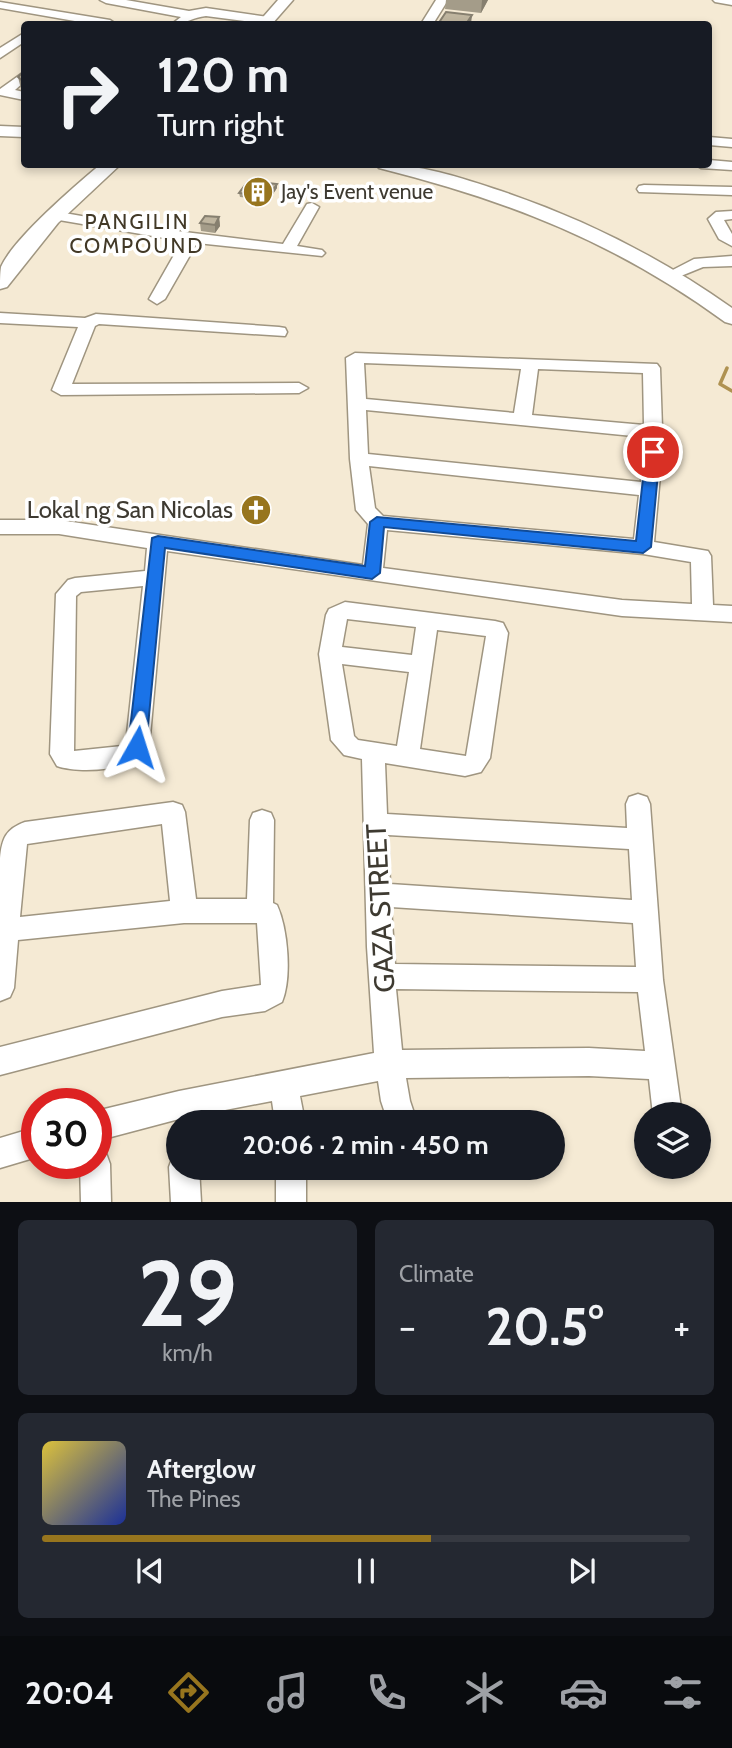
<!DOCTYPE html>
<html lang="en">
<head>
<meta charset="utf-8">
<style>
  body { margin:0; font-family:Cabin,sans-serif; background:#242831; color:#f1f3f6; height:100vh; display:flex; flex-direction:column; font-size:26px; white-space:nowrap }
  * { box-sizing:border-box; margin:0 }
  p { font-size:23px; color:#9ea1a6 }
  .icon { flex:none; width:38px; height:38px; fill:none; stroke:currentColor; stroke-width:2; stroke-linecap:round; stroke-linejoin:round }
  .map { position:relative; height:1202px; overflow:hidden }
  .details { display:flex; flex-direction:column; gap:18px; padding:18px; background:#0d0f14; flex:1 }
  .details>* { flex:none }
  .banner { position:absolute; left:21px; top:21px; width:691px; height:147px; border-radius:7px; box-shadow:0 4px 10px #0003; background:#171b24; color:#f1f3f6; overflow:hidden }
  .fabs { position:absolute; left:634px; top:1102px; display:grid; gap:14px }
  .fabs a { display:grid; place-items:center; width:77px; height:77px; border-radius:50%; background:#171b24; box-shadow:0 4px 10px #0003; font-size:35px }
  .speed { position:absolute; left:21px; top:1088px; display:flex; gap:14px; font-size:35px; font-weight:700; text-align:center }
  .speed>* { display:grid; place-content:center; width:91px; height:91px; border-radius:50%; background:#171b24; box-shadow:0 4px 10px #0003; line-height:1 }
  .speed .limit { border:10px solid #d22; background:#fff; color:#111 }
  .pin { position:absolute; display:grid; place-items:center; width:60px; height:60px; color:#fff; margin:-30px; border:4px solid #fff; border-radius:50%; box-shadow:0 2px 7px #0007 }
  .me { position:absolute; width:77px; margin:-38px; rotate:6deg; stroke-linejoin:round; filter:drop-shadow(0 0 5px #0008) }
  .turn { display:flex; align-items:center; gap:24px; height:147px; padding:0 21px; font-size:32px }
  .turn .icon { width:91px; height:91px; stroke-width:2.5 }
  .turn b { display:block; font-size:49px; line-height:60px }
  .big { font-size:52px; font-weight:700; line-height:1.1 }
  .details .widget { flex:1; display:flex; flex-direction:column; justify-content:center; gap:10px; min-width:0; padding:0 24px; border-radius:10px; background:#242831 }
  .details .dial { align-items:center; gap:0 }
  .dial b { font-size:91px; line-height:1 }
  .song { display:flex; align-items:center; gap:21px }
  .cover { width:84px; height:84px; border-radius:10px; background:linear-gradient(135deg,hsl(50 70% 55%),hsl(230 70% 35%)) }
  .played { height:7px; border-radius:4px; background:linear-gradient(90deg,#97751e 60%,#363941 60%) }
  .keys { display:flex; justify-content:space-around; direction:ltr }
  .heat { display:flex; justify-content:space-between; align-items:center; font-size:38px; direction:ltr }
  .details .tiles { flex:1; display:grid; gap:18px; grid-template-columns:1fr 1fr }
  .widget:last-child { grid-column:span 2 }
  .trip { position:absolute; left:166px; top:1110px; width:399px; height:70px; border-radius:35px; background:#171b24; box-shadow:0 4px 10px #0003; font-weight:700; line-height:70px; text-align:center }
  .menu { display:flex; height:112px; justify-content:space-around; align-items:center; background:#090b0e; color:#9ea1a6 }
  .menu .icon { width:49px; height:49px }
  .menu .on { color:#97751e }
  .menu b { font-size:32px; color:#f1f3f6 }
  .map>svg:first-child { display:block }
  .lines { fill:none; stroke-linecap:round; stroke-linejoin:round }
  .stream { stroke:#af9251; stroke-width:3.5 }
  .minor-casing { stroke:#9f9580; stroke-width:3 }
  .major-casing { stroke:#9f9580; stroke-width:3 }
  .minor { fill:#fff; fill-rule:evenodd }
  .major { fill:#fff; fill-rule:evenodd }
  .wall { fill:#a49c89 }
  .shaded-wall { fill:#867f6f }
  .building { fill:#bfb59f; stroke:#867f6f; stroke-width:2 }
  .route { fill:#1a73e8; stroke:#114b97; stroke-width:2 }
  .labels { text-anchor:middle; stroke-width:7; stroke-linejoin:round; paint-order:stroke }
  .far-poi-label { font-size:21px; fill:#3e3a31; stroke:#fff; text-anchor:start }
  .far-neighbourhood-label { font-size:21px; letter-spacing:2px; fill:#423927; stroke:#fff }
  .poi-label { font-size:24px; fill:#3e3a31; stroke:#fff; text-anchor:end }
  .near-street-label { font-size:28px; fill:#3e3a31; stroke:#fff }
</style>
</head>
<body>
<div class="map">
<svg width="732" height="1202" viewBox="0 0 732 1202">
  <rect width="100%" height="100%" fill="#f5ead4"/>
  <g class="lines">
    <path class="stream" d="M727,368L720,384L732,391"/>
    <g class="minor-casing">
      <g id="minor">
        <path d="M100,0H126L189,11L206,8L268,17L274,21L267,24L206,16C193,17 186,24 172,24L181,17L106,3Z"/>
        <path d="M436,0H448L433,24H421Z"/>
        <path d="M713,0H732V5L715,2Z"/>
        <path d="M0,2L110,20L116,24H92L0,8Z"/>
        <path d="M24,33V42L0,58V48Z"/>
        <path d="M24,72V82L15,90L24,92V100L0,95V89Z"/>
        <path d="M709,137L732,139V147L709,145Z"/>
        <path d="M709,160L732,162V170L701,168L694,164H709Z"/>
        <path d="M644,185L732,187V195L639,192L637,189L639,186Z"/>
        <path d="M312,203L319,207L297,246L322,250L325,253L322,256L197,243L165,299L157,304L149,299L182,241L53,219L46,215L53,211L144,227L283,244L307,204Z"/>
        <path d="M732,211V219L724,220L732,234V246L719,239L708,219L716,212Z"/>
        <path d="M732,256V266L703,267L671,280L663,275L694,259Z"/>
        <path d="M0,313L85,318L96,314L279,327L285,328L287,332L285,336L99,324L95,326L72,384L299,383L308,388L299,393L61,395L52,390L78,327L0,323Z"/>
        <path d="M355,353L657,364L660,368L662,428L664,432L654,542L708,551L711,556L713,605L732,606V622L622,616L167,551L149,747C136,771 80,774 57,766L50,754L56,594L68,580L75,578L145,571L147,548L59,534H0V520H59L363,565L368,524L356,510L350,459L346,358ZM364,363L521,369L514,413L366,399ZM538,369L643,373L644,425L532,415ZM366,410L643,437L641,482L368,454ZM369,466L639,495L634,539L383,516L375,508ZM387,530L643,554L691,562L692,604L622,600L383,568ZM143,586L126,743L122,746L74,751L76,596L81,592Z"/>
        <path d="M345,602L495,621L503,623L508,633L490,758L481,772L465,776L385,763L387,814L627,828L626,804L629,797L638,794L647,797L650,804L663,980L682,1115H653L649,1079L589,1076L406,1078L410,1101L417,1122H388L381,1101L378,1081L300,1096L305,1122H275L272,1101L179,1119L96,1141V1111L179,1091L374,1053L367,947L362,759L344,755L331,740L319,654L326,615L329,609ZM347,619L416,627L412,655L342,647ZM437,630L486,636L466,756L420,749ZM342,664L409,672L397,746L358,740L354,736ZM388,835L629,849L632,900L390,884ZM391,907L633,923L636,967L395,964ZM396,989L638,992L645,1051L589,1048L402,1050Z"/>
        <path d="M173,802L182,805L185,812L196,899H247L250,820L253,813L262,810L271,813L274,820L273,903L277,905C288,929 292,978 282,1002L265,1011L222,1017L0,1075V1047L222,991L261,985L257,923H184L18,940L14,988L10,997L0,1001V858C2,838 6,829 25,822ZM162,824L170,901L20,917L27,844Z"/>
        <path d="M37,1127V1157L0,1168V1138Z"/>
        <path d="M96,1150L106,1153L110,1164L111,1202H81L80,1164H96Z"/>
        <path d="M178,1154V1167H199L201,1202H171L169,1167L173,1156Z"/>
        <rect x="276" y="1167" width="30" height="35"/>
      </g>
    </g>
    <g class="major-casing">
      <g id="major">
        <path d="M278,0H293L272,24H257Z"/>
        <path d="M0,126L24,127V137L0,136Z"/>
        <path d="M101,164H121L58,223L7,287L0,289C0,282 0,273 1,267C13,239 76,185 101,164Z"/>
        <path d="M376,164C420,164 459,177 501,191C584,219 660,257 732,308V324L725,322C615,242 510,201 379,168Z"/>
      </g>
    </g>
    <use href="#minor" class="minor"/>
    <use href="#major" class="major"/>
  </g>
  <g class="wall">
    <path d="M446,0H488L481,13L445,9Z"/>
    <path d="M24,66V92L21,89L18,77L23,72Z"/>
    <path d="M277,188L269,200L240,197L239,193Z"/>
    <path d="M219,217L220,226L215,233L201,231L200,223Z"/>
  </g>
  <g class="shaded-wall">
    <path d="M482,0H488L481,13Z"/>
    <path d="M472,15L471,24H466Z"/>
    <path d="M277,184V188L269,200V196Z"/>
    <path d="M219,217L220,226L215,233V225Z"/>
  </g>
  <g class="building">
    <path d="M446,12L472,15L466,24H438Z"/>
    <path d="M24,66V82L18,77L23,72Z"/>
    <path d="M248,181L277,184L269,196L239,193Z"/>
    <path d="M205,216L219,217L215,225L200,223Z"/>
  </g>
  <path class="route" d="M653,447L660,452L651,547L643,553L384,527L380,573L372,579L165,548L146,747L143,752H131L128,747L152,538L158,536L365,566L370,522L377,517L636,541L646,452Z"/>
  <defs>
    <g id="building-disc" transform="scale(1.575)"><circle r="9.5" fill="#97751e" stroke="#fff"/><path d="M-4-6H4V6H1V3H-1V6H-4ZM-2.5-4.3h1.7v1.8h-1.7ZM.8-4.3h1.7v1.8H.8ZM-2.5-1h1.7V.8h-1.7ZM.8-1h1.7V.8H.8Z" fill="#fff"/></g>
    <g id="church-disc" transform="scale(1.575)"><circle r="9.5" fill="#97751e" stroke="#fff"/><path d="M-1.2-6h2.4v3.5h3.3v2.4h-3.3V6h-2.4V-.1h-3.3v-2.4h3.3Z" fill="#fff"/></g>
  </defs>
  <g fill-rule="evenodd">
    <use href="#building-disc" x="258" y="192"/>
    <use href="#church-disc" x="256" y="510"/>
  </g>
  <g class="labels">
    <g class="far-poi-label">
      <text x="281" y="199">Jay's Event venue</text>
    </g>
    <g class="far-neighbourhood-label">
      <text x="137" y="229">PANGILIN<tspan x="137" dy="24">COMPOUND</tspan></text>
    </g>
    <g class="poi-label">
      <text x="233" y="518">Lokal ng San Nicolas</text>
    </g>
    <g class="near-street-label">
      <text transform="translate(380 908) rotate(-93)" y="10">GAZA STREET</text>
    </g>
  </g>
</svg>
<div class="fabs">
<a><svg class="icon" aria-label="layers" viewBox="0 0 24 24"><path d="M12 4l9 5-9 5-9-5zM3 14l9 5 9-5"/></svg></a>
</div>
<div class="speed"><div class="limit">30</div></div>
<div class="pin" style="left:653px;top:452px;background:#d93025"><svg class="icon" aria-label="arrive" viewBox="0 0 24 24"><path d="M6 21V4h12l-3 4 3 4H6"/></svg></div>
<svg class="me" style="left:137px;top:747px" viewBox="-20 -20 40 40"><path d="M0-17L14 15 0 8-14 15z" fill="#1a73e8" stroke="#fff" stroke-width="4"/></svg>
<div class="trip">20:06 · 2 min · 450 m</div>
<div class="banner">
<div class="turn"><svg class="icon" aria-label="right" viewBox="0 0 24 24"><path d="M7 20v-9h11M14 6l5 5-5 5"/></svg><div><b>120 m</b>Turn right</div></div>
</div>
</div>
<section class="details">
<div class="tiles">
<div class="widget dial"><b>29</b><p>km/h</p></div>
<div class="widget"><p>Climate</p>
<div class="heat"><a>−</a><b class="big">20.5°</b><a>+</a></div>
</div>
<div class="widget">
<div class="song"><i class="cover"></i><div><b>Afterglow</b><p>The Pines</p></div></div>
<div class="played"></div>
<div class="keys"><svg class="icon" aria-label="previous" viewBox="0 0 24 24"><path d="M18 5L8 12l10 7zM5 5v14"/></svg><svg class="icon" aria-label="pause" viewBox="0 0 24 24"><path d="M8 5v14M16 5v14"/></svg><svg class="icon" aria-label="next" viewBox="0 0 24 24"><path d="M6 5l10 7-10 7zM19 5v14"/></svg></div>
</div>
</div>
</section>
<nav class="menu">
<b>20:04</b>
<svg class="icon on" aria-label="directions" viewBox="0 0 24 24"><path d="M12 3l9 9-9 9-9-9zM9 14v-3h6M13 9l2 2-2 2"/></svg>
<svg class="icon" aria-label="music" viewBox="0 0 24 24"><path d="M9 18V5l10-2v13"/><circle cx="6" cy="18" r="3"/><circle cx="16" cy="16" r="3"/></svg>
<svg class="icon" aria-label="phone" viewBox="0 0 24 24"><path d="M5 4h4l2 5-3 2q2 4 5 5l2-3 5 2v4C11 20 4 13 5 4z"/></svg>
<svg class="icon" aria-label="climate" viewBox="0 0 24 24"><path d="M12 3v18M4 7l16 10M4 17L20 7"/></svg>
<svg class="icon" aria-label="car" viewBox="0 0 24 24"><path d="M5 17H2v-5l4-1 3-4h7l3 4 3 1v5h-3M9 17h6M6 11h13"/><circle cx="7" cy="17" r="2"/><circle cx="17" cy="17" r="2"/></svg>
<svg class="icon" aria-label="filters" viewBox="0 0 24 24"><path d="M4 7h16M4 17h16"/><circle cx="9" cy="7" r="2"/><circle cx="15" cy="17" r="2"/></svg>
</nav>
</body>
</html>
